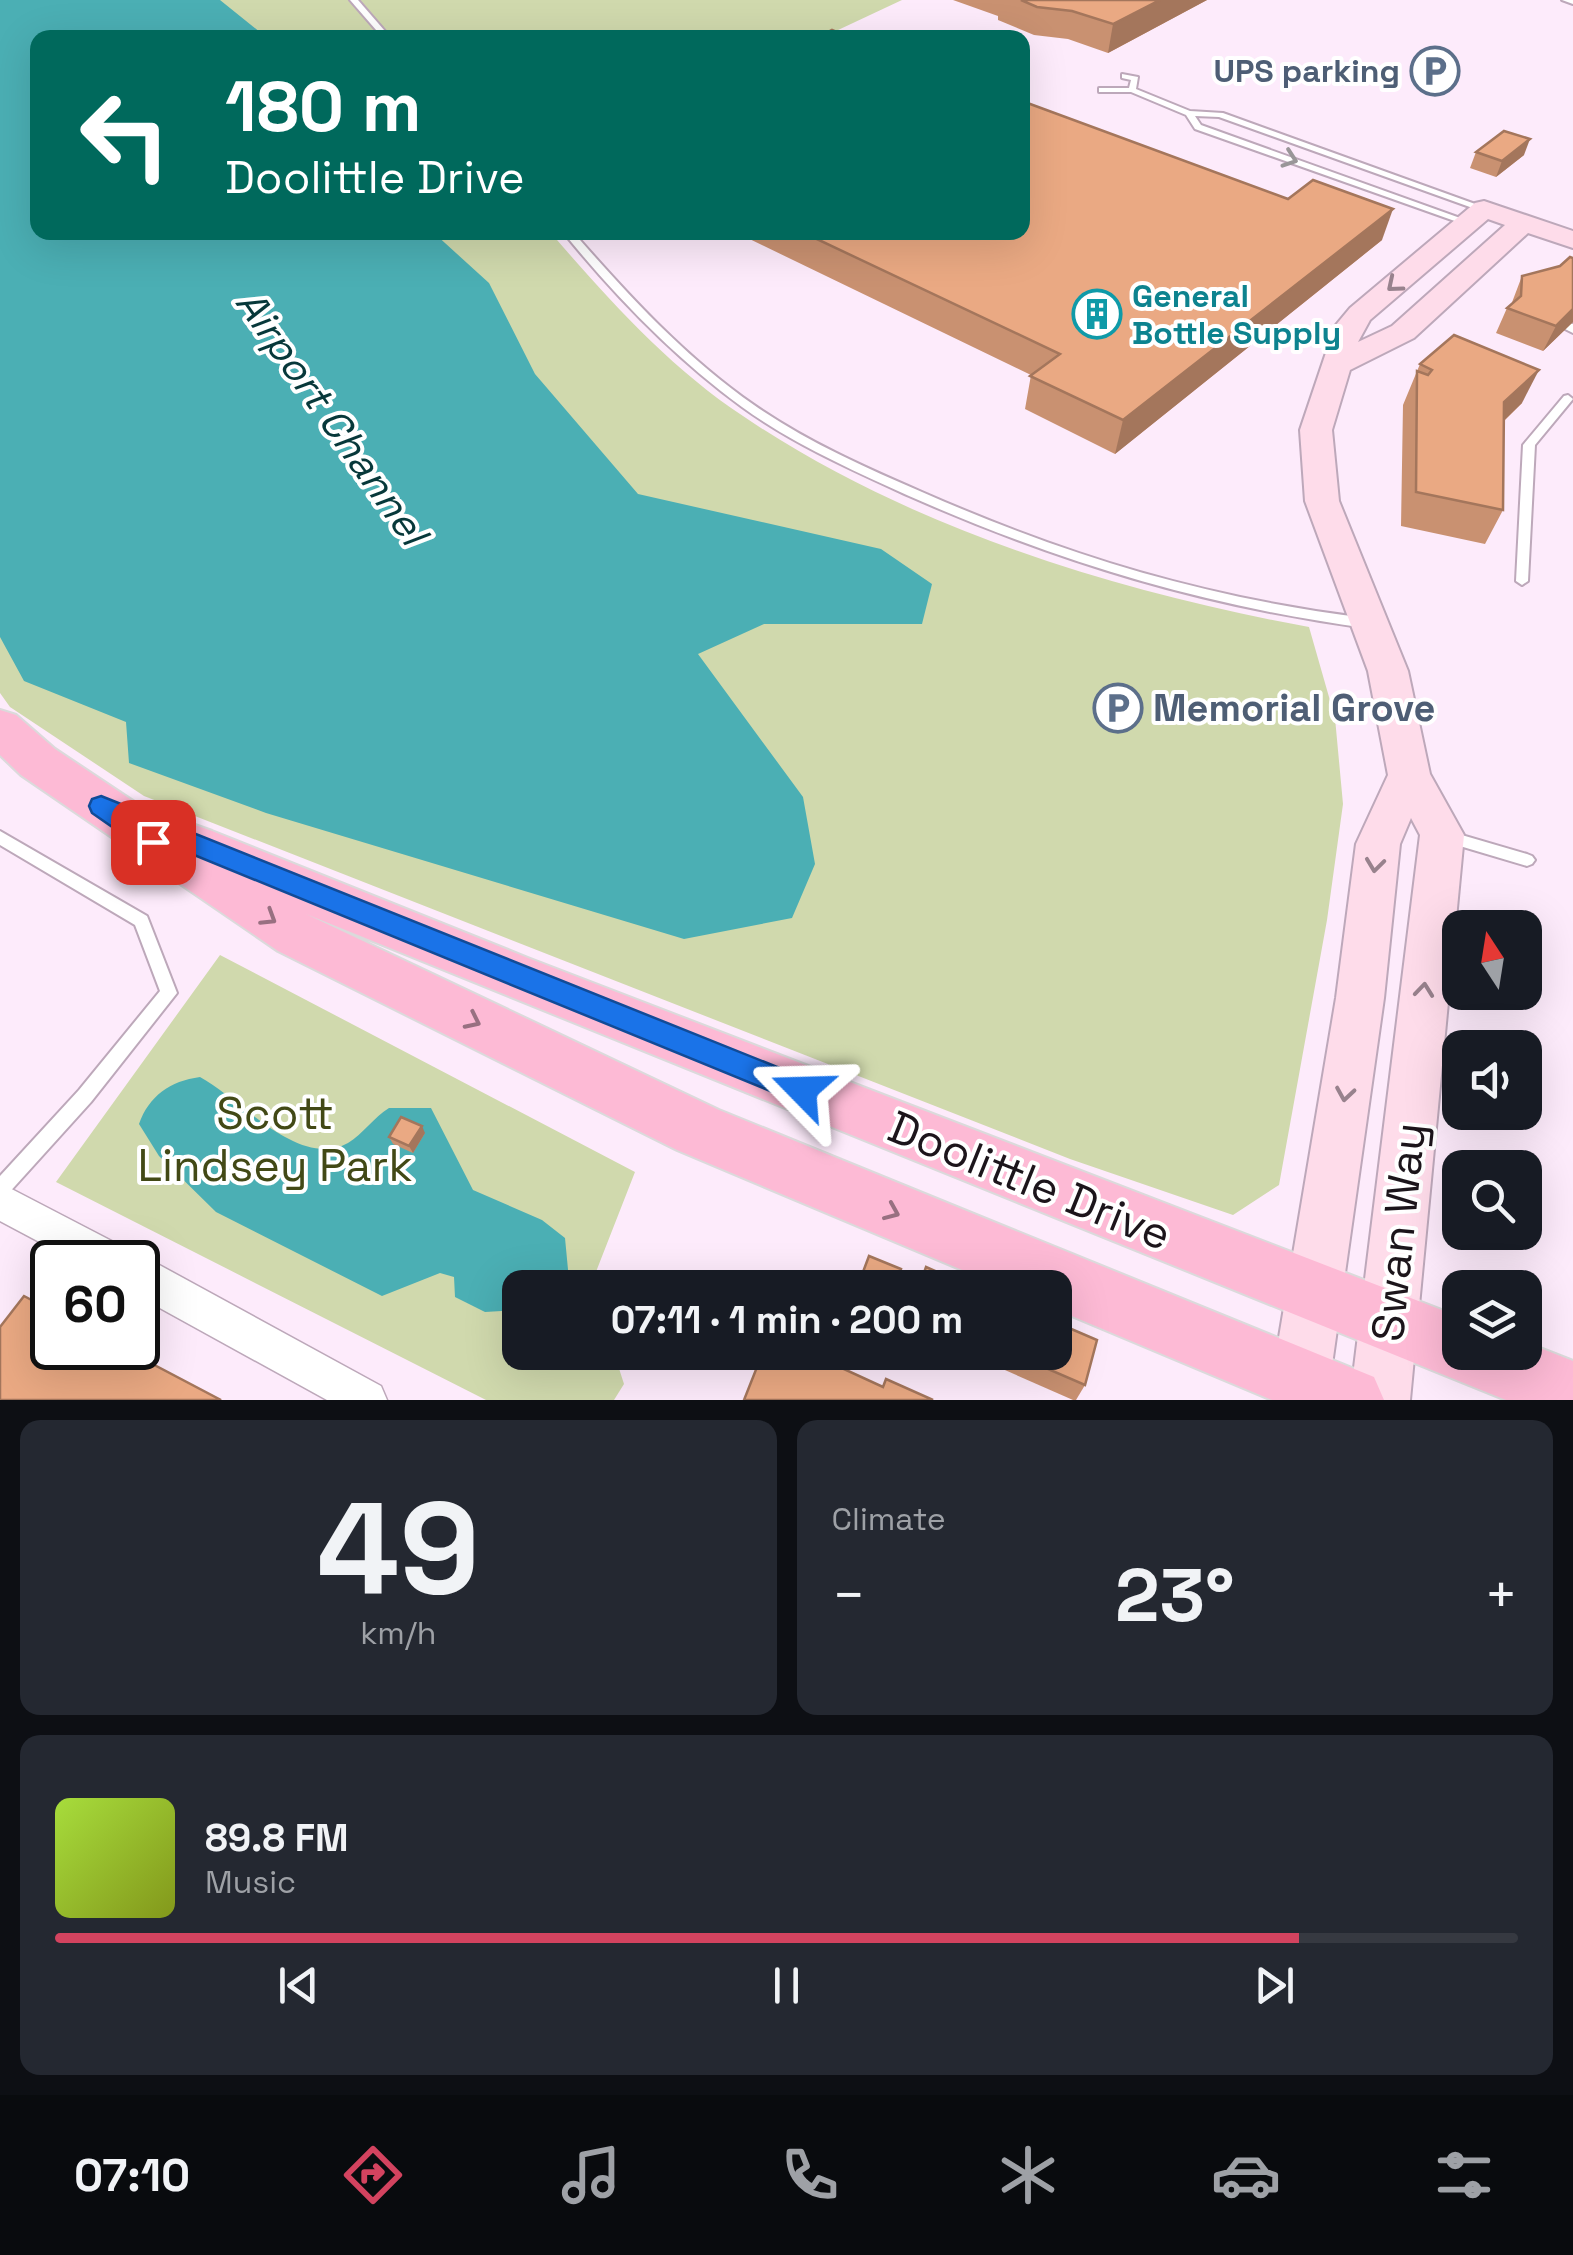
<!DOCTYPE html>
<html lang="en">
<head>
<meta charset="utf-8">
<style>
  body { margin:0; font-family:"Space Grotesk",sans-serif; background:#242831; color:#f1f3f6; height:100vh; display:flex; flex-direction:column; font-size:38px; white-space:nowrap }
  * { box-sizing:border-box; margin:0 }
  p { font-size:32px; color:#9ea1a6 }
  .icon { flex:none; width:55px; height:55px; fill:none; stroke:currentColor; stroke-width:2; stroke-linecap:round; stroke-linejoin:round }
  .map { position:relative; height:1400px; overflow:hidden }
  .drawer { display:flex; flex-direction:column; gap:20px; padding:20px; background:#0d0f14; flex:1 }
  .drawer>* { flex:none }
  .banner { position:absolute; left:30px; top:30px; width:1000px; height:210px; border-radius:20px; box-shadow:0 10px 40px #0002; background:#00695c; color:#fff; overflow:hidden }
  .needle { width:65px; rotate:348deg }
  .fabs { position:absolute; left:1442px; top:910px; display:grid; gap:20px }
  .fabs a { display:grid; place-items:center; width:100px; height:100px; border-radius:20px; background:#171b24; box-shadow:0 10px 40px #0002; font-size:50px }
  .speed { position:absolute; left:30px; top:1240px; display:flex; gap:20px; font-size:50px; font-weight:700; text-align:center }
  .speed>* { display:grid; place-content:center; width:130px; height:130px; border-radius:50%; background:#171b24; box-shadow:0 10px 40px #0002; line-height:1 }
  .speed .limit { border:5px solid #111; border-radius:15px; background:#fff; color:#111 }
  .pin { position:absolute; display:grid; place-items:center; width:85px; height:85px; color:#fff; margin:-42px; border-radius:20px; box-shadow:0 5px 15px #0006 }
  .me { position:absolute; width:110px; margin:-55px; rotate:292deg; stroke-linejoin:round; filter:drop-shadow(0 0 8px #0008) }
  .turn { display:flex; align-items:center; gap:35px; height:210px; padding:0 30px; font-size:45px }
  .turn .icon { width:130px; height:130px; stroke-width:2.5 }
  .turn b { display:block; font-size:70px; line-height:85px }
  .big { font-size:75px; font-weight:800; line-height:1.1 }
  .drawer .card { flex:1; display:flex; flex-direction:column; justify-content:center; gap:15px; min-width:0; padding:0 35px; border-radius:20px; background:#242831 }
  .drawer .dial { align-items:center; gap:0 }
  .dial b { font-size:130px; line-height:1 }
  .song { display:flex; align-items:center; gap:30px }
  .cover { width:120px; height:120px; border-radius:15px; background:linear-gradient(135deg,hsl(80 70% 55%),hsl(70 70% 35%)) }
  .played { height:10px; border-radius:5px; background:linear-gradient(90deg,#d3435f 85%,#363941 85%) }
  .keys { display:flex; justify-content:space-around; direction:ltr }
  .heat { display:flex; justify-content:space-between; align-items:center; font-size:55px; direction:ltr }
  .drawer .tiles { flex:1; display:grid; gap:20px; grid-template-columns:1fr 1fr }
  .card:last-child { grid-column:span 2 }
  .trip { position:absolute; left:502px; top:1270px; width:570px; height:100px; border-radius:20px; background:#171b24; box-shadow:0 10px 40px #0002; font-weight:800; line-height:100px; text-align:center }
  .menu { display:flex; height:160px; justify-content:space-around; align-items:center; background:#090b0e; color:#9ea1a6 }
  .menu .icon { width:70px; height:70px }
  .menu .on { color:#d3435f }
  .menu b { font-size:45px; color:#f1f3f6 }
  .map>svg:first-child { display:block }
  .green { fill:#d0d9ad }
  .water { fill:#4bafb4 }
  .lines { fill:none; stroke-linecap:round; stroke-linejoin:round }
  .service-casing { stroke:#bda8ba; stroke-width:4 }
  .pedestrian-casing { stroke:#bda8ba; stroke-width:4 }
  .minor-casing { stroke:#bda8ba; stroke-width:3 }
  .secondary-casing { stroke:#bda8ba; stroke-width:4 }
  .primary-casing { stroke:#dbdadb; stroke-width:4 }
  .service { fill:#fff; fill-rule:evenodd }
  .pedestrian { fill:#fff; fill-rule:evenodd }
  .minor { fill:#fff; fill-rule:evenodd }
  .secondary { fill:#fedcea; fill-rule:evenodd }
  .primary { fill:#fdbad5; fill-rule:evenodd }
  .wall { fill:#c99171 }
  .shaded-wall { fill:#a4765c }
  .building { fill:#eaa983; stroke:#a4765c; stroke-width:2.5 }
  .oneway { stroke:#999698 }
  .oneway2 { stroke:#98828d }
  .oneway3 { stroke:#987081 }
  .route { fill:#1a73e8; stroke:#114b97; stroke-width:2.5 }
  .labels { text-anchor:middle; stroke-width:8; stroke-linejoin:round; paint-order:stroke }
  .far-service-label { font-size:32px; font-weight:bold; fill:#4e5e75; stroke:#fff; text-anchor:end }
  .far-culture-label { font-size:32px; font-weight:bold; fill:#0d838f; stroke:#fff; text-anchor:start }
  .service-label { font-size:38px; font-weight:bold; fill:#4e5e75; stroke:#fff; text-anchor:start }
  .water-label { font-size:40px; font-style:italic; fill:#07383a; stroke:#fff }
  .near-park-label { font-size:45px; fill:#424916; stroke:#fff }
  .near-street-label { font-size:45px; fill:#1c151b; stroke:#fff }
</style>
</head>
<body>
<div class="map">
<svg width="1573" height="1400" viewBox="0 0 1573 1400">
  <rect width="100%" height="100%" fill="#fdebfb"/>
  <g class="green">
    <path d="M0,0H902L821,38H38V232L551,233C607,298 670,368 743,416C906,527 1117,592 1309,627L1335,718L1343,804L1327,920L1279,1185L1233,1215L1070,1159L144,796L10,707L0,693Z"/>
    <path d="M220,955L635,1172L592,1282L593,1287L520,1288V1352L614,1353L624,1384L614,1400H486L56,1182Z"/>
  </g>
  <g class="water">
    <path d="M0,0H220L266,37L38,38V232L434,233L489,283L535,374L638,494L881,549L932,584L922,624H764L698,654L803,797L815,864L792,918L684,939L266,813L129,763L126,722L24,681L0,637Z"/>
    <path d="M200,1077C241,1099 299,1170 348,1143C363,1134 374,1117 389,1108H431L473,1190L542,1220L565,1238L569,1280L560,1287L520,1288V1310L485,1312L455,1297L454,1277L440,1273L382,1296L216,1212L159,1156L139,1124C149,1096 170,1081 200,1077Z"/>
  </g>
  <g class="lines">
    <g class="service-casing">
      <g id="service">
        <path d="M350,0H358L391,38H383Z"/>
        <path d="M1562,0H1573V4Z"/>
        <path d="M1122,74L1138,77L1136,89L1190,111L1223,113L1489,209L1481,211L1219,117L1195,116L1201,125L1474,223L1466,225L1195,129L1186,115L1131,92H1099V88H1129L1131,80L1122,78Z"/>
        <path d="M563,232H573C628,295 685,357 754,405C806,441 864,467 922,492C1070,557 1206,598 1366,618L1373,623L1366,628C1203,606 1059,562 909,496C852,470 793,444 742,407C675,358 615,296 563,232Z"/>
        <path d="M1568,395L1573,399L1535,445L1528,581L1522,585L1516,581L1523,445L1564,396Z"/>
        <path d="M0,831L147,916L177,993L91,1102L6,1196L0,1199V1176L79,1090L160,991L135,925L0,845Z"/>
        <path d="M1448,831L1527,854L1532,856L1535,860L1532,864L1527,866L1443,841L1440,837L1443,833Z"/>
        <path d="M1428,1045L1460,1056V1072L1422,1059L1419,1053L1422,1047Z"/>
      </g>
    </g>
    <g class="pedestrian-casing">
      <path id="pedestrian" d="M1568,323L1573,324V333L1561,327Z"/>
    </g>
    <g class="minor-casing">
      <path id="minor" d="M0,1183L127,1249L132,1259L138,1256L152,1261L381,1386L387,1400H327L138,1296V1262H77L0,1221Z"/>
    </g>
    <g class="secondary-casing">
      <path id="secondary" d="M1484,201L1573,231V248L1528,233L1414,338L1350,370L1332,430L1339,501L1408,671L1430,774L1464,835L1410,1400H1350L1420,835L1411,818L1400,844L1384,998L1330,1379L1322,1400H1281L1272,1379L1336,998L1356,844L1388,775L1368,671L1305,501L1300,430L1335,326L1350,308L1475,203ZM1488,219L1505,225L1392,326L1358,342L1370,320Z"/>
    </g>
    <g class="primary-casing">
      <path id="primary" d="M0,710L16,715L55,749L178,831L195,825L212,831L528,958L1460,1317V1352H1525V1342L1573,1361V1400H1506L306,914L719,1110L1374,1377L1384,1400H1272L1055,1309V1288H1005L677,1150L278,951L21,775L0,755Z"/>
    </g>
    <use href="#service" class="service"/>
    <use href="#pedestrian" class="pedestrian"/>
    <use href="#minor" class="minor"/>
    <use href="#secondary" class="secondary"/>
    <use href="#primary" class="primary"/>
  </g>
  <g class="wall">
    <path d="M953,0H1207L1108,53L1068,39L1034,35L998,20V16Z"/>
    <path d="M1476,152L1524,155L1496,177L1470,168Z"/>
    <path d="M735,232H1022L1382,240L1115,454L1025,409L1031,375Z"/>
    <path d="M1573,258V322L1543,351L1496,333L1507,308L1511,305L1522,276L1560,266Z"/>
    <path d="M1420,364L1522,403L1504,421L1503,510L1485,544L1401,526L1403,405Z"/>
    <path d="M425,1133L413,1153L393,1144L389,1137Z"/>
    <path d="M964,1352H1055L1085,1385L1076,1400H1073Z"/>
  </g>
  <g class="shaded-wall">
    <path d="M1160,0H1207L1108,53L1113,24Z"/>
    <path d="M1530,139L1524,155L1496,177L1502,161Z"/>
    <path d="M1393,209L1382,240L1115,454L1123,420Z"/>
    <path d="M1573,309V322L1543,351L1556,326Z"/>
    <path d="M1539,370L1522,403L1488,436L1504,402Z"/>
    <path d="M422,1126L425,1133L413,1153L409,1146Z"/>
  </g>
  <g class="building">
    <path d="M1021,0H1160L1113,24L1072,11L1037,7Z"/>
    <path d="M832,30L851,38H816Z"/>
    <path d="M1022,101L1288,199L1313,180L1393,209L1123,420L1030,376L1060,354L802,232H1022Z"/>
    <path d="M1504,131L1530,139L1502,161L1476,152Z"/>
    <path d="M1570,257L1573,258V309L1556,326L1507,308L1521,296L1522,276L1560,266Z"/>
    <path d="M1454,335L1539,370L1504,402L1503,510L1416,492L1417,371L1428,375L1432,370L1420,364Z"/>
    <path d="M401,1117L422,1126L409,1146L389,1137Z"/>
    <path d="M869,1256L901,1269L894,1288H857Z"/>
    <path d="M926,1267L974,1288H910L912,1284L919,1287Z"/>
    <path d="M24,1296L52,1311V1348H122L221,1400H0V1327Z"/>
    <path d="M1055,1322L1097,1340L1085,1385L1009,1352H1055Z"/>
    <path d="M763,1352H807L883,1387L886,1379L933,1400H744Z"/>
  </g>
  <defs><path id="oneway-chevron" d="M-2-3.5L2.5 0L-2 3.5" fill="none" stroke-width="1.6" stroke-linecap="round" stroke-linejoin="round" transform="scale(2.5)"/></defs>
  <use class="oneway" href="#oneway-chevron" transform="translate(1290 159) rotate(19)"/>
  <g class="oneway2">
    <use href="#oneway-chevron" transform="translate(1394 285) rotate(140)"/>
    <use href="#oneway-chevron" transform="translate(1375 865) rotate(97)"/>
    <use href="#oneway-chevron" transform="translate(1424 990) rotate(-84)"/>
    <use href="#oneway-chevron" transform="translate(1345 1094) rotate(99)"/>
  </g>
  <g class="oneway3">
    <use href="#oneway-chevron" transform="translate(269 918) rotate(32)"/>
    <use href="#oneway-chevron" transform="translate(473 1021) rotate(26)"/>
    <use href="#oneway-chevron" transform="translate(892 1212) rotate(23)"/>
  </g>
  <path class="route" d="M101,796L812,1081L816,1090L812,1100L802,1104L165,843L153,852L144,849L92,813L89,806L92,799Z"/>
  <defs>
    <g id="parking-ring" transform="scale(2.5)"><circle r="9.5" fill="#fff" stroke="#5c6f8a" stroke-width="1.5"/><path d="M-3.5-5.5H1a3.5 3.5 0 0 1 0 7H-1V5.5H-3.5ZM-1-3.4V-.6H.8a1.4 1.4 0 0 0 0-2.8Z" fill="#5c6f8a"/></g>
    <g id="building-ring" transform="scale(2.5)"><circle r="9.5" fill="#fff" stroke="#0f9aa8" stroke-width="1.5"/><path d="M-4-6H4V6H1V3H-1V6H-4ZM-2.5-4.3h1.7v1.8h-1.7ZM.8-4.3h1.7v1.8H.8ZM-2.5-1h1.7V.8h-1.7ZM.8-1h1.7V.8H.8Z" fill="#0f9aa8"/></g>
  </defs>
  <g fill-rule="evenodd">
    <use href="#parking-ring" x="1435" y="71"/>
    <use href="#building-ring" x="1097" y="314"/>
    <use href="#parking-ring" x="1118" y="708"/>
  </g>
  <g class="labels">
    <g class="far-service-label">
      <text x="1400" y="82">UPS parking</text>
    </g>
    <g class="far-culture-label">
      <text x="1132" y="307">General<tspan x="1132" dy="37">Bottle Supply</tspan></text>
    </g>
    <g class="service-label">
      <text x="1153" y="721">Memorial Grove</text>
    </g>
    <g class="water-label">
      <text transform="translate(332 417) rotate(55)" y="14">Airport Channel</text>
    </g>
    <g class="near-park-label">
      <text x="275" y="1129">Scott<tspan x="275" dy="52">Lindsey Park</tspan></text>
    </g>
    <g class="near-street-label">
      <text transform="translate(1030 1180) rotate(22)" y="16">Doolittle Drive</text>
      <text transform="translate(1398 1232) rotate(-84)" y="16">Swan Way</text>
    </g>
  </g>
</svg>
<div class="fabs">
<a><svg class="needle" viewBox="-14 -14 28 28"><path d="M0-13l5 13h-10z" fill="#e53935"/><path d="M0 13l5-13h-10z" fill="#9ea1a6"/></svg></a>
<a><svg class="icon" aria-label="sound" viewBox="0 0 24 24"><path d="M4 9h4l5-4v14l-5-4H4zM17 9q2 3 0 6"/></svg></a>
<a><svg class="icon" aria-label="search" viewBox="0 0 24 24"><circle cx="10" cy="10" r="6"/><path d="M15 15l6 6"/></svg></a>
<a><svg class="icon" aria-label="layers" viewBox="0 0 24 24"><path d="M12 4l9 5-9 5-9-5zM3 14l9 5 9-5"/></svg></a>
</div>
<div class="speed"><div class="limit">60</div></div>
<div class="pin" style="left:153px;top:842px;background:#d93025"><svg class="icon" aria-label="arrive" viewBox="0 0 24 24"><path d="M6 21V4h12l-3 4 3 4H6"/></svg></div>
<svg class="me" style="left:802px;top:1090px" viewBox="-20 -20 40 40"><path d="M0-17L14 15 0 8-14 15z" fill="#1a73e8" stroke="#fff" stroke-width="4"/></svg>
<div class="trip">07:11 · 1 min · 200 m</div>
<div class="banner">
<div class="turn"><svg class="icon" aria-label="left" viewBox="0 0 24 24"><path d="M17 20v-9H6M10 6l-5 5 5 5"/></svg><div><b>180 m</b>Doolittle Drive</div></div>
</div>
</div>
<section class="drawer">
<div class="tiles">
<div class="card dial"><b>49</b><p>km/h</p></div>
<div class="card"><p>Climate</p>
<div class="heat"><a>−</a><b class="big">23°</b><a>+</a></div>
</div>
<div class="card">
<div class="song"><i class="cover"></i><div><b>89.8 FM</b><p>Music</p></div></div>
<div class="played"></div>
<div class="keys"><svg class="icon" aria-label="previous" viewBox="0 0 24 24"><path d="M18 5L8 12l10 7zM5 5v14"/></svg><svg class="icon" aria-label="pause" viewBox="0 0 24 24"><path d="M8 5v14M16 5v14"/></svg><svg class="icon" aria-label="next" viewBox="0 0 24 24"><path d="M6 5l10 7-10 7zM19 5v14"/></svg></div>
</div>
</div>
</section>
<nav class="menu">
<b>07:10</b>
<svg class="icon on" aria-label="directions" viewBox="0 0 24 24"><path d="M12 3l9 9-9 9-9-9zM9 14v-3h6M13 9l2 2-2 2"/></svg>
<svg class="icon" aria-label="music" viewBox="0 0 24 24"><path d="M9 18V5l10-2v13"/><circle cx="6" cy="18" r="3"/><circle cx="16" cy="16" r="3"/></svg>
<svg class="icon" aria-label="phone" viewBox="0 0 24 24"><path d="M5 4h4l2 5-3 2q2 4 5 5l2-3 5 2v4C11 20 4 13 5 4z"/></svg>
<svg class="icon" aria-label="climate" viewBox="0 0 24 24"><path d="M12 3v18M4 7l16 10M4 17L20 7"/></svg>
<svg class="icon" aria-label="car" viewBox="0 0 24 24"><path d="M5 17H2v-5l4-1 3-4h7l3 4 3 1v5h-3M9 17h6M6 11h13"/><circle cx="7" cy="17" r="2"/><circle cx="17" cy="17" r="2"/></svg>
<svg class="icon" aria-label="filters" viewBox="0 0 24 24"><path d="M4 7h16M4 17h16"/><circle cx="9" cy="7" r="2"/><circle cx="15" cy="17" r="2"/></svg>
</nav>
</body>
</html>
